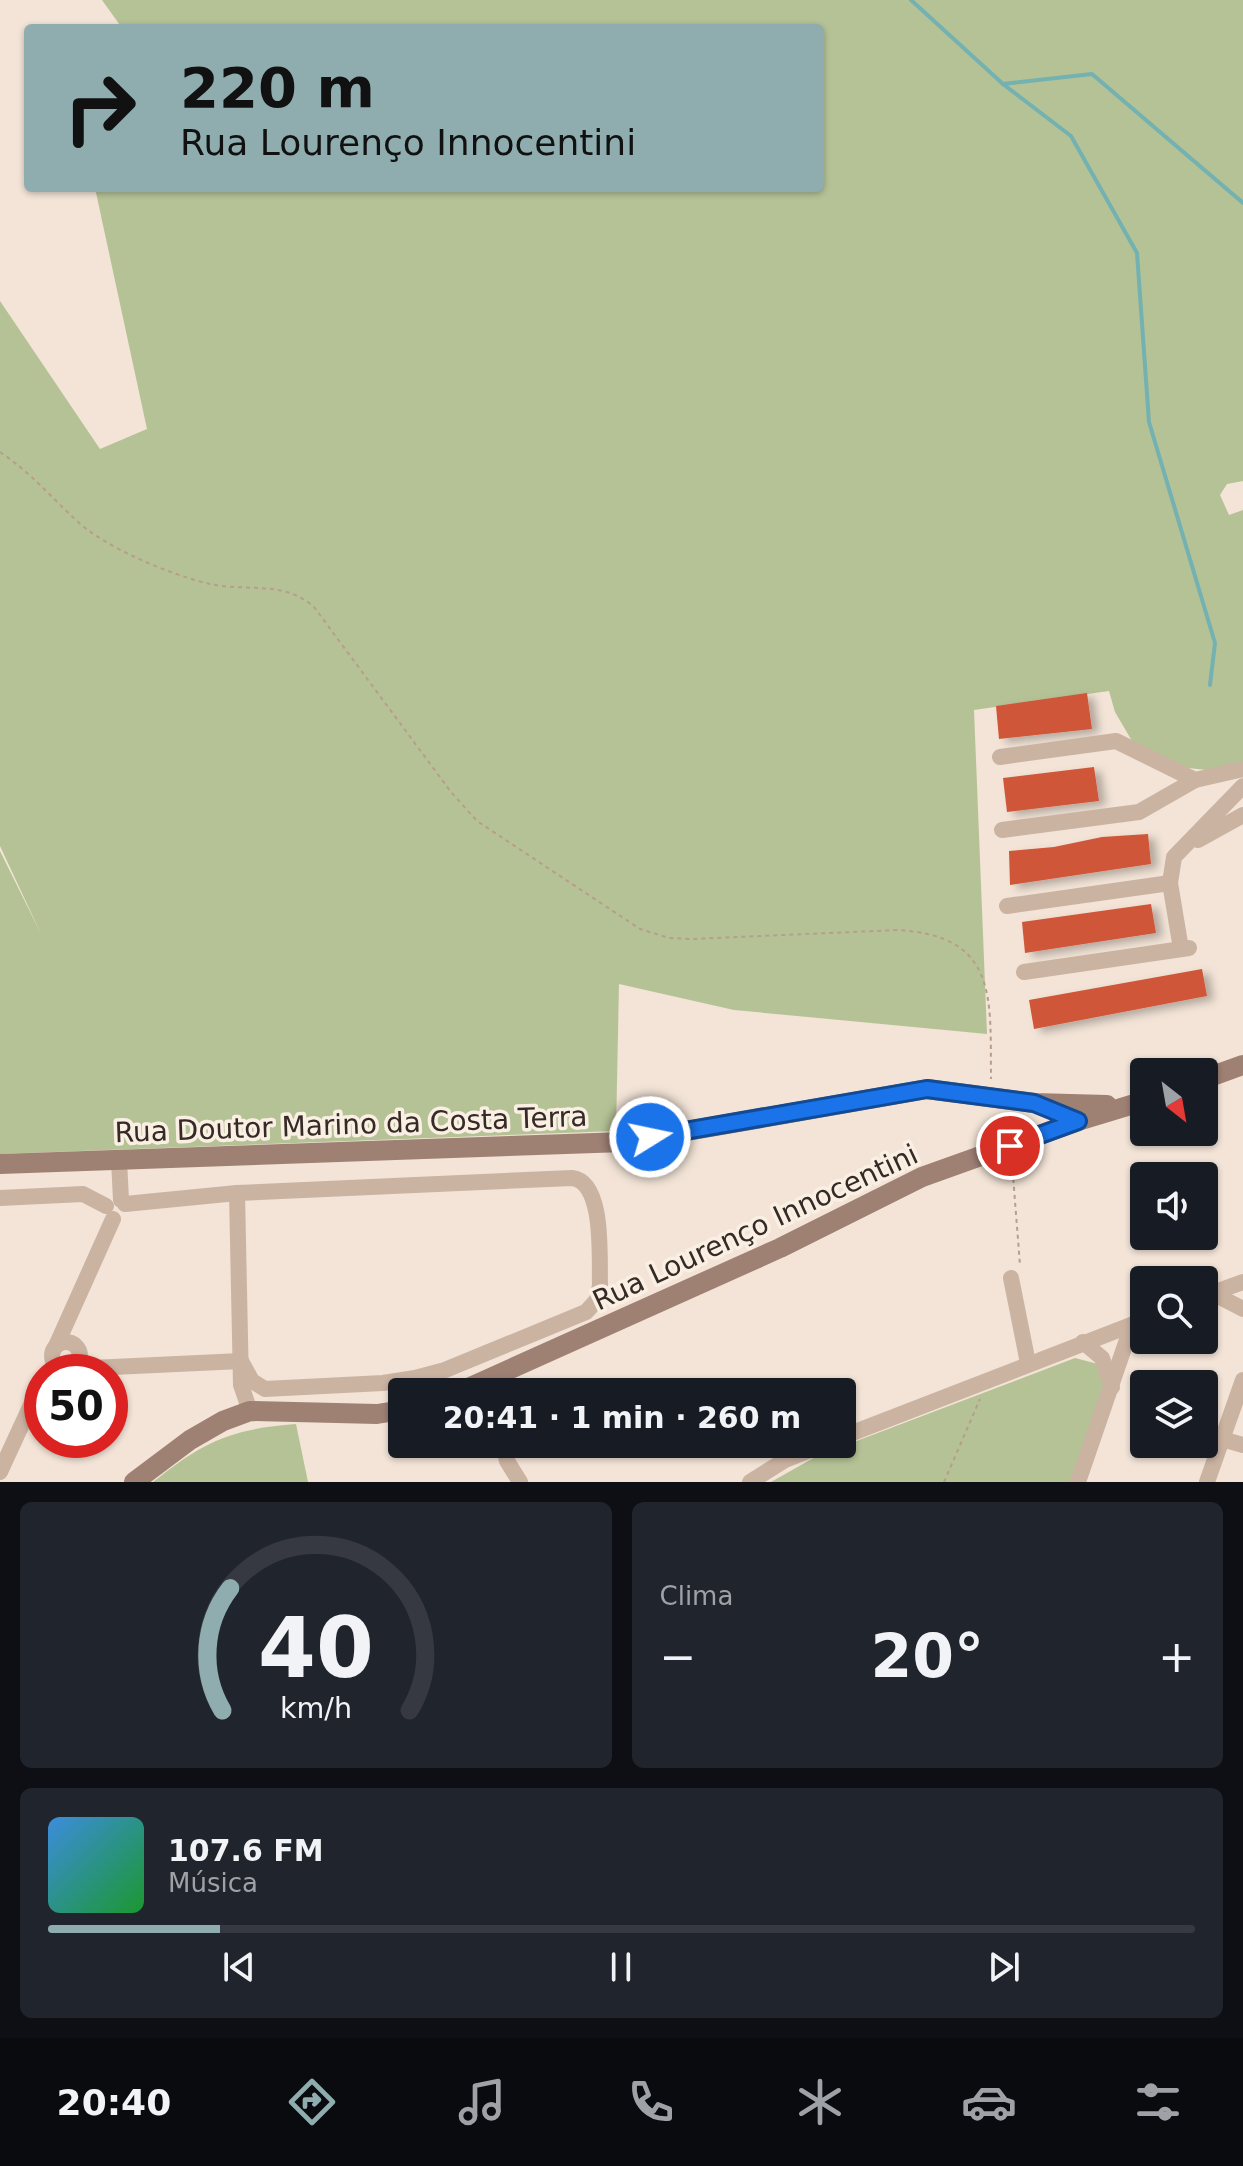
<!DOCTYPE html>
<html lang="pt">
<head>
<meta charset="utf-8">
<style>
  body { margin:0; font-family:"DejaVu Sans",sans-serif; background:#20242c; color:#f1f3f6; height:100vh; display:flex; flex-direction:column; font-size:30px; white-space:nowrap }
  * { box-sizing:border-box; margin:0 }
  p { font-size:26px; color:#9ea1a6 }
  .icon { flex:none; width:44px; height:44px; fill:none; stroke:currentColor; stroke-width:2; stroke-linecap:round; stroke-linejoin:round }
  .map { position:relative; height:1482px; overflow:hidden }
  .drawer { display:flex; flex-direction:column; gap:20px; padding:20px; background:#0d0f14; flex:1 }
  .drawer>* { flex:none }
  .top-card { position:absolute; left:24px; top:24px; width:800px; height:168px; border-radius:8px; box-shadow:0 2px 6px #0004; background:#8fadaf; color:#111; overflow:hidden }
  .needle { width:52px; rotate:149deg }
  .tools { position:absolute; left:1130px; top:1058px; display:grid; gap:16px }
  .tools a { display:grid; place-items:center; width:88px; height:88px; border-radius:8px; background:#171b24; box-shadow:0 2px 6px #0004; font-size:40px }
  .speed { position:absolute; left:24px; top:1354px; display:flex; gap:16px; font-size:40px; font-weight:700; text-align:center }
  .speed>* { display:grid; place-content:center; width:104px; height:104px; border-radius:50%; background:#171b24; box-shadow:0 2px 6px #0004; line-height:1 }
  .speed .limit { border:12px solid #d22; background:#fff; color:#111 }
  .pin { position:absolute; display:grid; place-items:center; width:68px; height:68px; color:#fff; margin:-34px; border:4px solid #fff; border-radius:50%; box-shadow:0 2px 8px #0007 }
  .me { position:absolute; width:88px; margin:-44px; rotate:80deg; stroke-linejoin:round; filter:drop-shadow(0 0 6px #0008) }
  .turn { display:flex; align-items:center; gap:28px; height:168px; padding:0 24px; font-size:36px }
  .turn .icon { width:104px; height:104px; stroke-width:2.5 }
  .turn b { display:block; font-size:56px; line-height:68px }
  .big { font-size:60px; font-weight:800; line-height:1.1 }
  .drawer .tile { flex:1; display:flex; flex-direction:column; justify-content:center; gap:12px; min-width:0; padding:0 28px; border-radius:12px; background:#20242c }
  .drawer .dial { align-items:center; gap:0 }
  .dial svg { height:208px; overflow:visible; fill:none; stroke:#363941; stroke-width:7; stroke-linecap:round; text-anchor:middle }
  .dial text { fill:#f1f3f6; stroke:none }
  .song { display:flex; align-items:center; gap:24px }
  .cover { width:96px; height:96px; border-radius:12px; background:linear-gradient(135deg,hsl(210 70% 55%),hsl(130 70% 35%)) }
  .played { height:8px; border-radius:4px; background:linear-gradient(90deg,#8fadaf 15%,#363941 15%) }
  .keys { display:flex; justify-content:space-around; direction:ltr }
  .heat { display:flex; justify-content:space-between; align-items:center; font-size:44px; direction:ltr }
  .drawer .tiles { flex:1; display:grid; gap:20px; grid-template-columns:1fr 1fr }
  .tile:last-child { grid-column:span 2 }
  .trip { position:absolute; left:388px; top:1378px; width:468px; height:80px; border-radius:8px; background:#171b24; box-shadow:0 2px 6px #0004; font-weight:800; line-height:80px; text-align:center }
  .tabs { display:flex; height:128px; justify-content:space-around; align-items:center; background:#090b0e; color:#9ea1a6 }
  .tabs .icon { width:56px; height:56px }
  .tabs .active { color:#8fadaf }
  .tabs b { font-size:36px; color:#f1f3f6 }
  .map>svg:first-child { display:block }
  .green { fill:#b5c296 }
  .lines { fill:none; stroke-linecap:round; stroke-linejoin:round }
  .stream { stroke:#74b1b1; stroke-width:4 }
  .building { fill:#cf5739; filter:url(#shadow) }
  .path { stroke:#b79d8c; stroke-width:2; stroke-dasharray:4 4; stroke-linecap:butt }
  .street { stroke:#cbb3a2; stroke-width:16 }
  .secondary { stroke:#9f8174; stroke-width:20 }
  .route-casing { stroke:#114b97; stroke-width:20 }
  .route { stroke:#1a73e8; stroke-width:14 }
  .labels { text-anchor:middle; stroke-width:7; stroke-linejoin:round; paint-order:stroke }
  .street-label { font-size:28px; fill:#352a25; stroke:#faefe3 }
</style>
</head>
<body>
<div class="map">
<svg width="1243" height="1482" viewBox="0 0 1243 1482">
  <defs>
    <filter id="shadow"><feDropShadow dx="7" dy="4" stdDeviation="4" flood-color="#0004"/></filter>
  </defs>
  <rect width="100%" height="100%" fill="#f3e4d7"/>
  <g class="green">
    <path d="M102,0H1243V481L1227,484L1220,495L1229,515L1243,510V763L1216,771L1188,768L1132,741L1115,712L1109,691L974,710L987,1034L734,1010L619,984L616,1131L0,1154V851L41,934L0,846V301L100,449L147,429L95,188H820V28H122Z"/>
    <path d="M1075,1358L1098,1364L1105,1386L1071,1482H771L817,1456Z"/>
    <path d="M296,1424L308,1482H153C204,1441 231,1429 296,1424Z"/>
  </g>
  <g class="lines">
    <g class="stream">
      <path d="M911,0L1003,84L1092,74L1243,203"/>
      <path d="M1003,84L1071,136L1137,253L1149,422L1215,643L1210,685"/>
    </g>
  </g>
  <g class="building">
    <path d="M1087,693L1092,729L999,739L996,706Z"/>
    <path d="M1094,767L1099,801L1007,812L1003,778Z"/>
    <path d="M1148,834L1151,864L1010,885L1009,851L1054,847L1102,837Z"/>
    <path d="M1151,904L1156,933L1025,953L1022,922Z"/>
    <path d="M1202,969L1207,996L1034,1029L1029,1000Z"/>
  </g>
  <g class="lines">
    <g class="path">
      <path d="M0,452C30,472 51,497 77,521C106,548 171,575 210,584C247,592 284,580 314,607L451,792L477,821L640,929L669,938L692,939L898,930C999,936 990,999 991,1079"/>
      <path d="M1012,1163L1020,1265"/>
      <path d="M944,1482L980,1399"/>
    </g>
    <g class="street">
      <path d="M1000,757L1116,741L1195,780L1243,769"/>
      <path d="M1002,830L1139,812L1195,780"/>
      <path d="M1198,840L1243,815"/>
      <path d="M1170,883L1174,857L1243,786"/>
      <path d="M1007,906L1170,883L1181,949"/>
      <path d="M1024,972L1189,948"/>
      <path d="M119,1160L121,1200"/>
      <path d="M237,1193L241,1385L250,1411"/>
      <path d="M0,1198L83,1194L106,1206"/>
      <path d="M125,1204L237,1193L572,1178C605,1182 599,1258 600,1285L597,1300L586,1312L445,1370L415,1378L383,1383L265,1389L252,1381L241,1361"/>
      <path d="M1011,1278L1028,1363"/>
      <path d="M1212,1293L1243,1309"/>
      <path d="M1204,1296L1243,1282"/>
      <path d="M1083,1342L1102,1358L1112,1387"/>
      <circle cx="66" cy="1356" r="14"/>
      <path d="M56,1346L113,1219"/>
      <path d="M70,1369L241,1361"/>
      <path d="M842,1437L1144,1320"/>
      <path d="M1222,1439L1243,1445"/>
      <path d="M503,1444L507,1461L520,1482"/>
      <path d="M0,1472L42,1381"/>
      <path d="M750,1482L785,1460L825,1444"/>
      <path d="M1078,1482L1132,1325"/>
      <path d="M1207,1482L1243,1380"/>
    </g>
    <g class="secondary">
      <path d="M1204,1079L1243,1065"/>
      <path d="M0,1164L624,1142L927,1089L1034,1103L1107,1105"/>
      <path d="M459,1392L780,1248L922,1177L1078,1121L1144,1101"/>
      <path d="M134,1482L190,1440L223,1421L250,1411L377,1414L402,1410"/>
    </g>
  </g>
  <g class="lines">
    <g class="route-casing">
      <path id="route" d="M650,1137L927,1089L1034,1103L1078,1121L1010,1146"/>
    </g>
    <use href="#route" class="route"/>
  </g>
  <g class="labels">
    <g class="street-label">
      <text transform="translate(351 1124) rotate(-2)" y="10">Rua Doutor Marino da Costa Terra</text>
      <text transform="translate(755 1227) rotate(-25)" y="10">Rua Lourenço Innocentini</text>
    </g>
  </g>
</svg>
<div class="tools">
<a><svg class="needle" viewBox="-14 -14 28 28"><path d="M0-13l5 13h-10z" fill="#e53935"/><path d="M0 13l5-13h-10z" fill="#9ea1a6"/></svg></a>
<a><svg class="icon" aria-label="sound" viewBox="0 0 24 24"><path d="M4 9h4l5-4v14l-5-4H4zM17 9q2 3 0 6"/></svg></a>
<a><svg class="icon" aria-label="search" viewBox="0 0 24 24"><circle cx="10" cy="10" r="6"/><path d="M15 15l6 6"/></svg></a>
<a><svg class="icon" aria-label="layers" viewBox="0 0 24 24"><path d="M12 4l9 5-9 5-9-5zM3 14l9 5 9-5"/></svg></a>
</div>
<div class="speed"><div class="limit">50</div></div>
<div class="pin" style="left:1010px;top:1146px;background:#d93025"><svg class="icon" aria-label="arrive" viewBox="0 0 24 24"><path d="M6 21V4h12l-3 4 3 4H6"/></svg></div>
<svg class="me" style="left:650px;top:1137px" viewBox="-20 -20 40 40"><circle r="17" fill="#1a73e8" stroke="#fff" stroke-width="3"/><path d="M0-11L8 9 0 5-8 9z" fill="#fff"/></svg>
<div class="trip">20:41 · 1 min · 260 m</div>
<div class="top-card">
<div class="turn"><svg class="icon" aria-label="right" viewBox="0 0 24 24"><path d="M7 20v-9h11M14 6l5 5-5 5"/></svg><div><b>220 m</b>Rua Lourenço Innocentini</div></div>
</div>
</div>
<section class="drawer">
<div class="tiles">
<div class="tile dial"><svg viewBox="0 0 100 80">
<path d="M14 69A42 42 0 1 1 86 69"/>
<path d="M14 69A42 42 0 0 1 17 22" stroke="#8fadaf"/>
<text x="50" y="56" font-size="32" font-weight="700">40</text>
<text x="50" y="72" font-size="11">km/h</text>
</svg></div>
<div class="tile"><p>Clima</p>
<div class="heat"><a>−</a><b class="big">20°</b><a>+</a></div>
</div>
<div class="tile">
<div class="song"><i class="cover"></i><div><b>107.6 FM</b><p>Música</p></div></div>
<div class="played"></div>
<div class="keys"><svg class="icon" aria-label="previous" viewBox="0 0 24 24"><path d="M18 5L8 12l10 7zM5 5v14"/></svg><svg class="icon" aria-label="pause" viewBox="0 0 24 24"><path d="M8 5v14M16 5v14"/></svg><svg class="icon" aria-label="next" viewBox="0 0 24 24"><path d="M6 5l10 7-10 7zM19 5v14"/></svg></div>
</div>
</div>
</section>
<nav class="tabs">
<b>20:40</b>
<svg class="icon active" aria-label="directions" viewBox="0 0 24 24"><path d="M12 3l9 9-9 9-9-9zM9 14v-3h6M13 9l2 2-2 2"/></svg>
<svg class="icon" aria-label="music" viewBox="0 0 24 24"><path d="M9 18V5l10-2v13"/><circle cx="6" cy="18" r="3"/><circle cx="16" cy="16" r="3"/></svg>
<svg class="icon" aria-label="phone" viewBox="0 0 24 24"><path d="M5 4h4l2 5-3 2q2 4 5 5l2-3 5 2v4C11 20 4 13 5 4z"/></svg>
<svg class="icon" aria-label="climate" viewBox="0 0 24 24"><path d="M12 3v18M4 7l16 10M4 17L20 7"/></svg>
<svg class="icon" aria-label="car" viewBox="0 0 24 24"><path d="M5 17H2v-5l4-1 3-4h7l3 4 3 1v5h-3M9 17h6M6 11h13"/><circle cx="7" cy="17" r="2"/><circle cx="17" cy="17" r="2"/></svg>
<svg class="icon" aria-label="filters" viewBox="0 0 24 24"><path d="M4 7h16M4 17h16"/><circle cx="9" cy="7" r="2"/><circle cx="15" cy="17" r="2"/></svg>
</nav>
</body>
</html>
